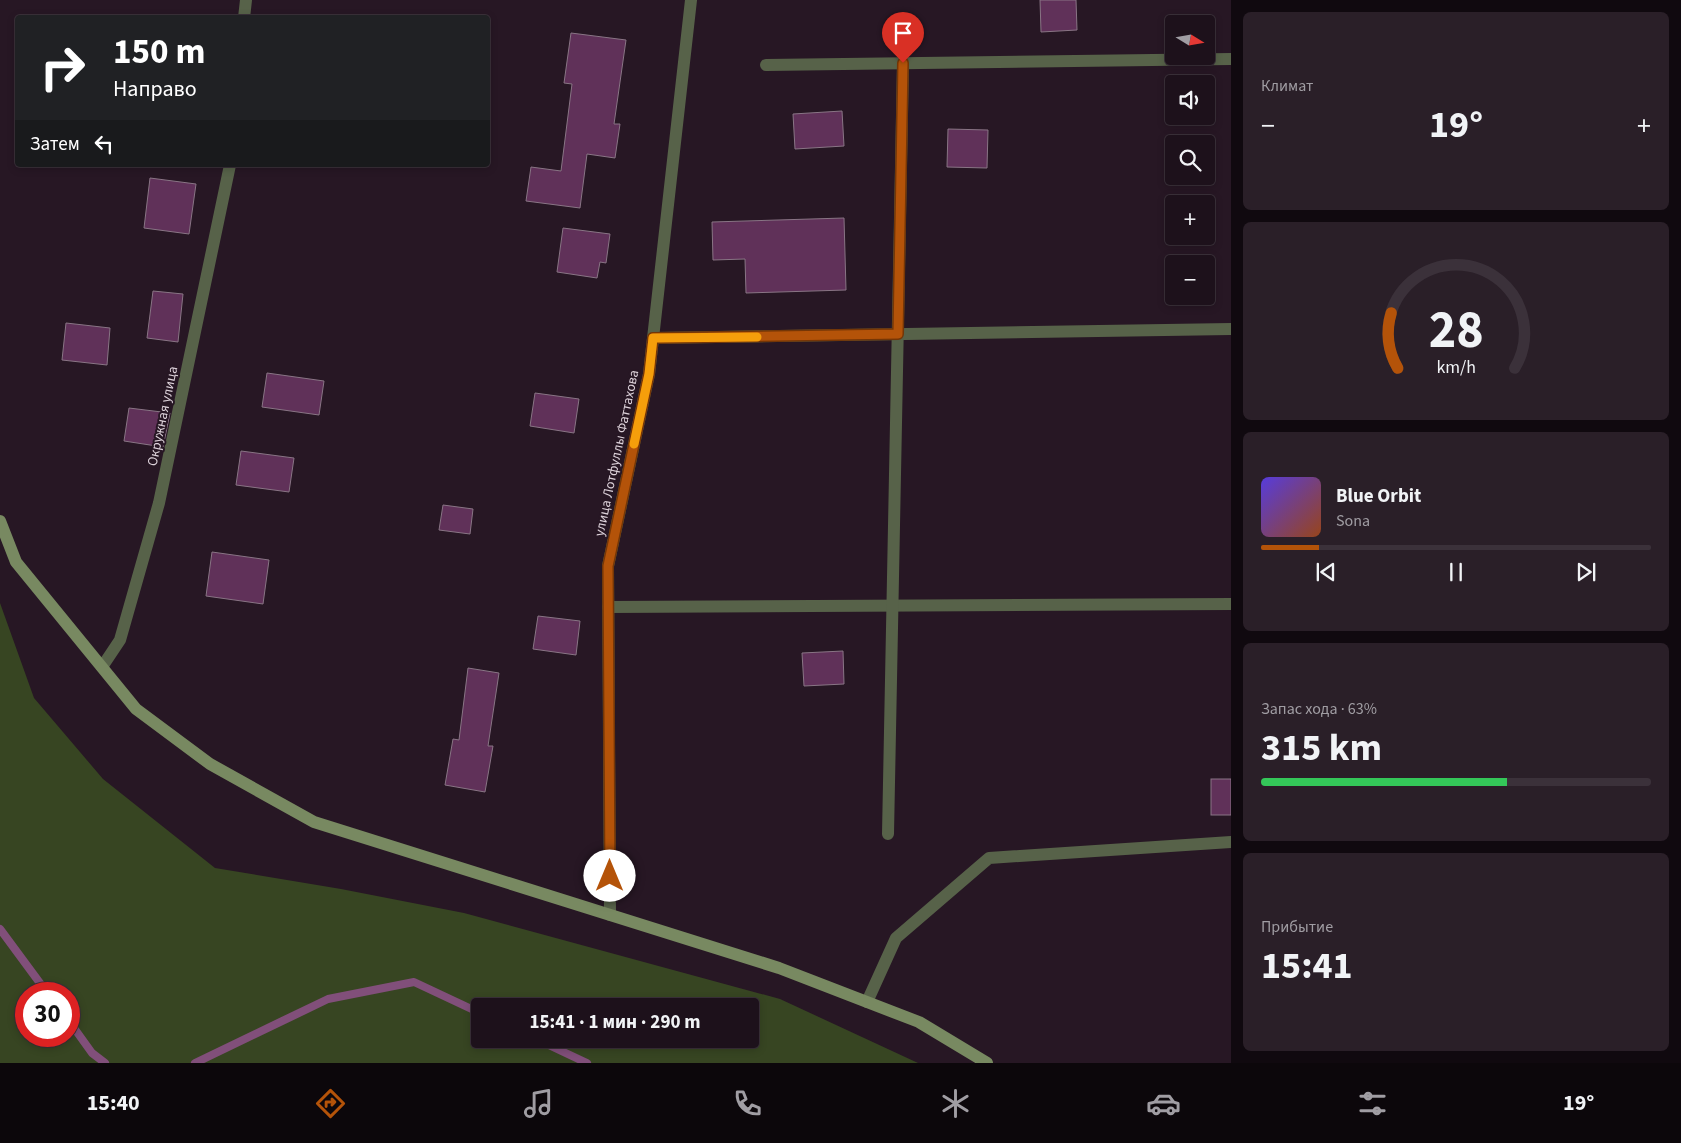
<!DOCTYPE html>
<html lang="ru">
<head>
<meta charset="utf-8">
<style>
  body { margin:0; font-family:"Source Sans 3",sans-serif; background:#2a1f28; color:#f1f3f6; height:100vh; display:flex; flex-direction:column; font-size:19px; white-space:nowrap }
  * { box-sizing:border-box; margin:0 }
  p { font-size:16px; color:#a09da3 }
  .icon { flex:none; width:28px; height:28px; fill:none; stroke:currentColor; stroke-width:2; stroke-linecap:round; stroke-linejoin:round }
  .map { position:relative; flex:1; overflow:hidden }
  .side { display:flex; flex-direction:column; gap:12px; padding:12px; background:#10090f; width:450px }
  .side>* { flex:none }
  .banner { position:absolute; left:15px; top:15px; width:475px; height:152px; border-radius:5px; box-shadow:0 2px 8px #0003,0 0 0 1px #3b313a; background:#202124; color:#fff; overflow:hidden }
  .needle { width:32px; rotate:101deg }
  .controls { position:absolute; left:1165px; top:15px; display:grid; gap:10px }
  .controls a { display:grid; place-items:center; width:50px; height:50px; border-radius:5px; background:#1d111b; box-shadow:0 2px 8px #0003,0 0 0 1px #3b313a; font-size:25px }
  .speed { position:absolute; left:15px; top:982px; display:flex; gap:10px; font-size:25px; font-weight:700; text-align:center }
  .speed>* { display:grid; place-content:center; width:65px; height:65px; border-radius:50%; background:#1d111b; box-shadow:0 2px 8px #0003,0 0 0 1px #3b313a; line-height:1 }
  .speed .limit { border:8px solid #d22; background:#fff; color:#111 }
  .pin { position:absolute; display:grid; place-items:center; width:42px; height:42px; color:#fff; margin:-51px -21px; border-radius:50% 50% 50% 0; rotate:-45deg; box-shadow:0 0 5px #0007 }
  .pin .icon { rotate:45deg }
  .me { position:absolute; width:55px; margin:-28px; rotate:0deg; stroke-linejoin:round; filter:drop-shadow(0 0 4px #0008) }
  .turn { display:flex; align-items:center; gap:18px; height:105px; padding:0 15px; font-size:22px }
  .turn .icon { width:65px; height:65px; stroke-width:2.5 }
  .turn b { display:block; font-size:35px; line-height:42px }
  .then { display:flex; align-items:center; height:48px; padding:0 15px; background:#0003; gap:10px; font-size:19px }
  .big { font-size:38px; font-weight:700; line-height:1.1 }
  .side .tile { flex:1; display:flex; flex-direction:column; justify-content:center; gap:8px; min-width:0; padding:0 18px; border-radius:8px; background:#2a1f28 }
  .side .dial { align-items:center; gap:0 }
  .dial svg { height:130px; overflow:visible; fill:none; stroke:#3b313a; stroke-width:7; stroke-linecap:round; text-anchor:middle }
  .dial text { fill:#f1f3f6; stroke:none }
  .song { display:flex; align-items:center; gap:15px }
  .cover { width:60px; height:60px; border-radius:8px; background:linear-gradient(135deg,hsl(250 70% 55%),hsl(20 70% 35%)) }
  .played { height:5px; border-radius:2px; background:linear-gradient(90deg,#b45309 15%,#3b313a 15%) }
  .keys { display:flex; justify-content:space-around; direction:ltr }
  .heat { display:flex; justify-content:space-between; align-items:center; font-size:28px; direction:ltr }
  .charge { height:8px; border-radius:4px; background:linear-gradient(90deg,#34c759 63%,#3b313a 0) }
  .trip { position:absolute; left:471px; top:998px; width:288px; height:50px; border-radius:5px; background:#1d111b; box-shadow:0 2px 8px #0003,0 0 0 1px #3b313a; font-weight:700; line-height:50px; text-align:center }
  .menu { display:flex; height:80px; justify-content:space-around; align-items:center; background:#0c070b; color:#a09da3 }
  .menu .icon { width:35px; height:35px }
  .menu .on { color:#b45309 }
  .menu b { font-size:22px; color:#f1f3f6 }
  main { display:flex; flex:1; min-height:0 }
  .map>svg:first-child { display:block }
  .green { fill:#374522; fill-rule:evenodd }
  .lines { fill:none; stroke-linecap:round; stroke-linejoin:round }
  .stream { stroke:#814f7a; stroke-width:8 }
  .building { fill:#603159; stroke:#897585 }
  .lane { stroke:#576249; stroke-width:12 }
  .street { stroke:#576249; stroke-width:12 }
  .secondary { stroke:#788961; stroke-width:12 }
  .route-casing { stroke:#753606; stroke-width:12 }
  .route { stroke:#b45309; stroke-width:9 }
  .slow { stroke:#f59e0b; stroke-width:9 }
  .labels { text-anchor:middle; stroke-width:4; stroke-linejoin:round; paint-order:stroke }
  .street-label { font-size:14px; fill:#ddd2da; stroke:#271724 }
</style>
</head>
<body>
<main>
<div class="map">
<svg width="1231" height="1063" viewBox="0 0 1231 1063">
  <rect width="100%" height="100%" fill="#271724"/>
  <path class="green" d="M0,603L34,698L103,779L215,868L341,889L464,913L780,999L918,1063H0ZM26,994H69V1036H26ZM750,1006V1039H480V1006Z"/>
  <g class="lines">
    <g class="stream">
      <path d="M0,929L48,994"/>
      <path d="M69,1021L92,1053L105,1063"/>
      <path d="M536,1039L587,1063"/>
      <path d="M195,1063L328,999L414,982L480,1013"/>
    </g>
  </g>
  <g class="building">
    <path d="M1040,0H1076L1077,30L1041,32Z"/>
    <path d="M571,33L626,40L614,124H620L615,158L587,154L580,208L526,201L531,167L561,171L572,84L564,83Z"/>
    <path d="M842,111L844,146L795,149L793,114Z"/>
    <path d="M948,129L988,130L987,168L947,167Z"/>
    <path d="M150,178L196,184L189,234L144,228Z"/>
    <path d="M844,218L846,290L746,293L745,259L713,260L712,222Z"/>
    <path d="M563,228L610,234L606,263L600,262L597,278L557,272Z"/>
    <path d="M153,291L183,294L178,342L147,338Z"/>
    <path d="M66,323L110,328L107,365L62,360Z"/>
    <path d="M267,373L324,381L319,415L262,407Z"/>
    <path d="M535,393L579,399L574,433L530,426Z"/>
    <path d="M129,408L170,413L163,447L124,441Z"/>
    <path d="M241,451L294,458L289,492L236,485Z"/>
    <path d="M443,505L473,509L470,534L439,530Z"/>
    <path d="M212,552L269,560L263,604L206,596Z"/>
    <path d="M538,616L580,621L576,655L533,649Z"/>
    <path d="M843,651L844,684L804,686L802,653Z"/>
    <path d="M468,668L499,673L488,746H493L485,792L445,785L453,739L459,740Z"/>
    <rect x="1211" y="779" width="20" height="36"/>
  </g>
  <g class="lines">
    <g class="lane">
      <path d="M766,65L1231,59"/>
      <path d="M653,338L1231,329"/>
      <path d="M608,607L1231,604"/>
      <path d="M888,834L903,63"/>
      <path d="M867,1002L896,938L989,858L1231,842"/>
    </g>
    <g class="street">
      <path d="M244,18L246,0"/>
      <path d="M102,667L120,640L159,503L230,165"/>
      <path d="M610,915L608,566L649,374L691,0"/>
    </g>
    <path class="secondary" d="M0,521L16,562L136,709L210,764L314,822L779,968L919,1022L987,1063"/>
  </g>
  <g class="lines">
    <g class="route-casing">
      <path id="route" d="M610,876L608,566L649,374L653,338L898,334L903,63"/>
    </g>
    <use href="#route" class="route"/>
    <path class="slow" d="M634,444L649,374L653,338L757,337"/>
  </g>
  <g class="labels">
    <g class="street-label">
      <text transform="translate(162 416) rotate(-78)" y="5">Окружная улица</text>
      <text transform="translate(616 453) rotate(-78)" y="5">улица Лотфуллы Фаттахова</text>
    </g>
  </g>
</svg>
<div class="controls">
<a><svg class="needle" viewBox="-14 -14 28 28"><path d="M0-13l5 13h-10z" fill="#e53935"/><path d="M0 13l5-13h-10z" fill="#a09da3"/></svg></a>
<a><svg class="icon" aria-label="sound" viewBox="0 0 24 24"><path d="M4 9h4l5-4v14l-5-4H4zM17 9q2 3 0 6"/></svg></a>
<a><svg class="icon" aria-label="search" viewBox="0 0 24 24"><circle cx="10" cy="10" r="6"/><path d="M15 15l6 6"/></svg></a>
<a>+</a>
<a>−</a>
</div>
<div class="speed"><div class="limit">30</div></div>
<div class="pin" style="left:903px;top:63px;background:#d93025"><svg class="icon" aria-label="arrive" viewBox="0 0 24 24"><path d="M6 21V4h12l-3 4 3 4H6"/></svg></div>
<svg class="me" style="left:610px;top:876px" viewBox="-20 -20 40 40"><circle r="19" fill="#fff"/><path d="M0-13L10 11 0 6-10 11z" fill="#b45309"/></svg>
<div class="trip">15:41 · 1 мин · 290 m</div>
<div class="banner">
<div class="turn"><svg class="icon" aria-label="right" viewBox="0 0 24 24"><path d="M7 20v-9h11M14 6l5 5-5 5"/></svg><div><b>150 m</b>Направо</div></div>
<div class="then">Затем<svg class="icon" aria-label="left" viewBox="0 0 24 24"><path d="M17 20v-9H6M10 6l-5 5 5 5"/></svg></div>
</div>
</div>
<section class="side">
<div class="tile"><p>Климат</p>
<div class="heat"><a>−</a><b class="big">19°</b><a>+</a></div>
</div>
<div class="tile dial"><svg viewBox="0 0 100 80">
<path d="M14 69A42 42 0 1 1 86 69"/>
<path d="M14 69A42 42 0 0 1 10 35" stroke="#b45309"/>
<text x="50" y="56" font-size="32" font-weight="700">28</text>
<text x="50" y="72" font-size="11">km/h</text>
</svg></div>
<div class="tile">
<div class="song"><i class="cover"></i><div><b>Blue Orbit</b><p>Sona</p></div></div>
<div class="played"></div>
<div class="keys"><svg class="icon" aria-label="previous" viewBox="0 0 24 24"><path d="M18 5L8 12l10 7zM5 5v14"/></svg><svg class="icon" aria-label="pause" viewBox="0 0 24 24"><path d="M8 5v14M16 5v14"/></svg><svg class="icon" aria-label="next" viewBox="0 0 24 24"><path d="M6 5l10 7-10 7zM19 5v14"/></svg></div>
</div>
<div class="tile"><p>Запас хода · 63%</p><b class="big">315 km</b><div class="charge"></div></div>
<div class="tile"><p>Прибытие</p><b class="big">15:41</b></div>
</section>
</main>
<nav class="menu">
<b>15:40</b>
<svg class="icon on" aria-label="directions" viewBox="0 0 24 24"><path d="M12 3l9 9-9 9-9-9zM9 14v-3h6M13 9l2 2-2 2"/></svg>
<svg class="icon" aria-label="music" viewBox="0 0 24 24"><path d="M9 18V5l10-2v13"/><circle cx="6" cy="18" r="3"/><circle cx="16" cy="16" r="3"/></svg>
<svg class="icon" aria-label="phone" viewBox="0 0 24 24"><path d="M5 4h4l2 5-3 2q2 4 5 5l2-3 5 2v4C11 20 4 13 5 4z"/></svg>
<svg class="icon" aria-label="climate" viewBox="0 0 24 24"><path d="M12 3v18M4 7l16 10M4 17L20 7"/></svg>
<svg class="icon" aria-label="car" viewBox="0 0 24 24"><path d="M5 17H2v-5l4-1 3-4h7l3 4 3 1v5h-3M9 17h6M6 11h13"/><circle cx="7" cy="17" r="2"/><circle cx="17" cy="17" r="2"/></svg>
<svg class="icon" aria-label="filters" viewBox="0 0 24 24"><path d="M4 7h16M4 17h16"/><circle cx="9" cy="7" r="2"/><circle cx="15" cy="17" r="2"/></svg>
<b>19°</b>
</nav>
</body>
</html>
